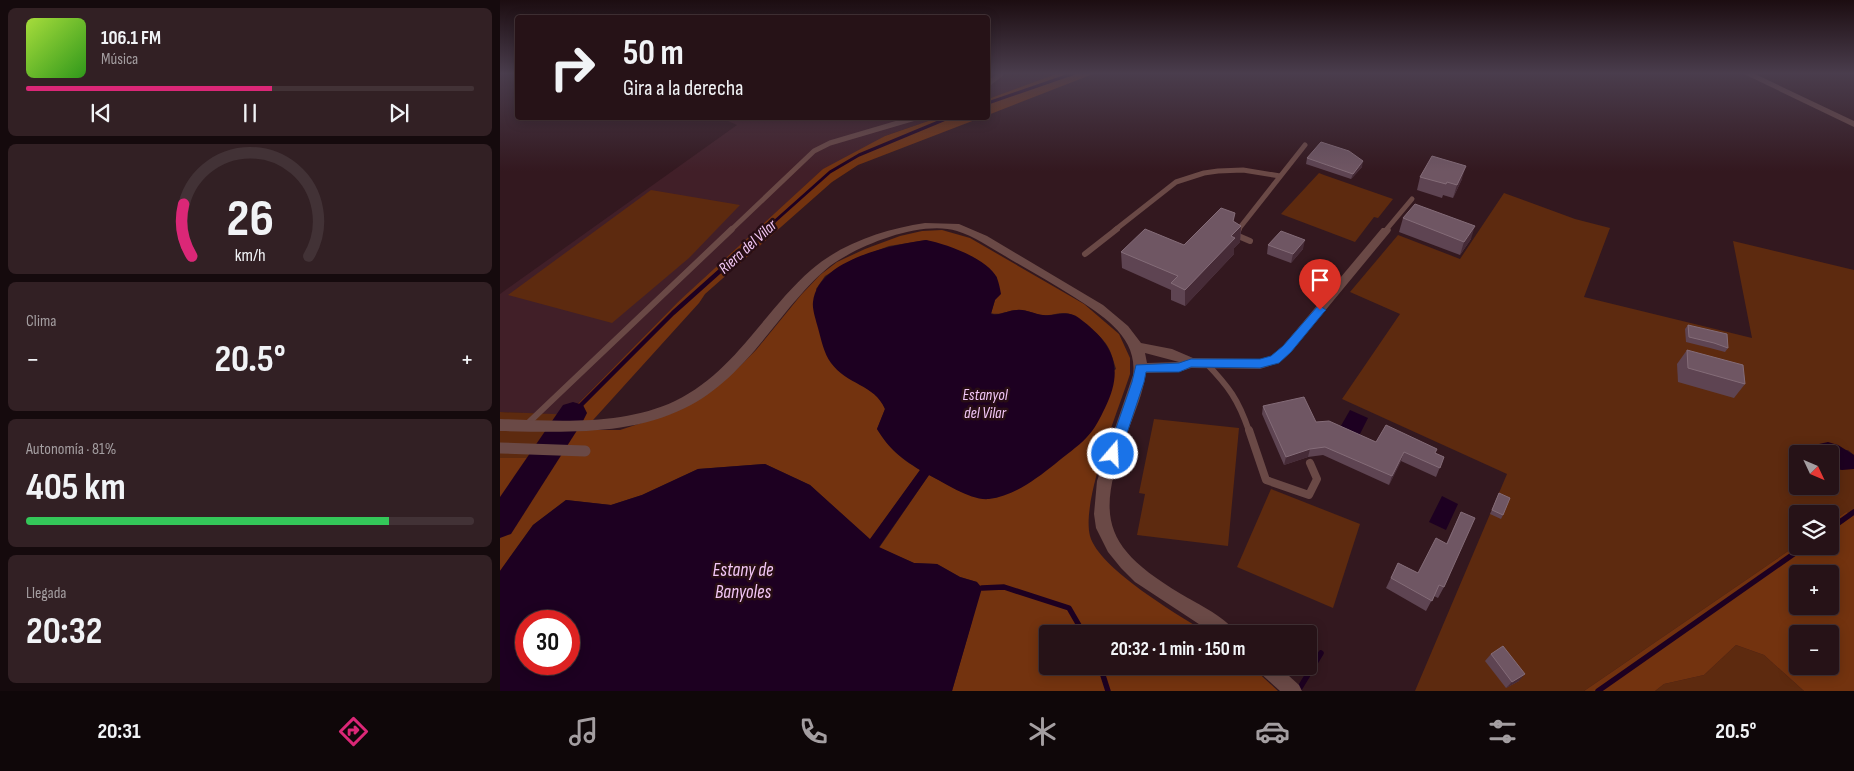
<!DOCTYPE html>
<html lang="es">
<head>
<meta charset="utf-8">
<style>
  body { margin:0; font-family:"Sofia Sans Condensed",sans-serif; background:#322024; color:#f1f3f6; height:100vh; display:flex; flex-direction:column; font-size:19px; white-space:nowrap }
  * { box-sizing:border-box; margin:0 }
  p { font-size:16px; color:#a49ea1 }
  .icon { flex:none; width:28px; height:28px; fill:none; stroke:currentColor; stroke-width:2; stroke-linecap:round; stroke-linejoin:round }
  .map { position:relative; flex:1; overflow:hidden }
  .drawer { display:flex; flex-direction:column; gap:8px; padding:8px; background:#150a0d; width:500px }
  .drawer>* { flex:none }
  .guide { position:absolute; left:15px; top:15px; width:475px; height:105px; border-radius:5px; box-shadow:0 2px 12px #0003,0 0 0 1px #423236; background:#261217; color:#f1f3f6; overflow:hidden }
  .needle { width:32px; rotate:134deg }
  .fabs { position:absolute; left:1289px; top:445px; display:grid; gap:10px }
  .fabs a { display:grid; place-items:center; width:50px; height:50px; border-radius:5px; background:#261217; box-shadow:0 2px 12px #0003,0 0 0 1px #423236; font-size:25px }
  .speed { position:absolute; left:15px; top:610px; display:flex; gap:10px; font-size:25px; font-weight:700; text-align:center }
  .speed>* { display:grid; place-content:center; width:65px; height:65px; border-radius:50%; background:#261217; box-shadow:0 2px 12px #0003,0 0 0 1px #423236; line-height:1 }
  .speed .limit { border:8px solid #d22; background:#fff; color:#111 }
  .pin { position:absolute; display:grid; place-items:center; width:42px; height:42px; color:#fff; margin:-51px -21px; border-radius:50% 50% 50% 0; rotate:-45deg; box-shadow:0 0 5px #0007 }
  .pin .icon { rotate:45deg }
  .me { position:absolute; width:55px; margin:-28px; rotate:19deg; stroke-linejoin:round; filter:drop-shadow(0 0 4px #0008) }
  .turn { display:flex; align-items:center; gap:18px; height:105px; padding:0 25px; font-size:22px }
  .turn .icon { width:65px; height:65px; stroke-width:2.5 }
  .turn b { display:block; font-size:35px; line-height:42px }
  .big { font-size:38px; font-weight:700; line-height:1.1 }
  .drawer .tile { flex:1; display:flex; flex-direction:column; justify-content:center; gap:8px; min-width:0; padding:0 18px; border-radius:8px; background:#322024 }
  .drawer .dial { align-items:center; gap:0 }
  .dial svg { height:130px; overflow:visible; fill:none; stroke:#423236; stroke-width:7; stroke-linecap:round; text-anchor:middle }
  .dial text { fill:#f1f3f6; stroke:none }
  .song { display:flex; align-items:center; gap:15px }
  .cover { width:60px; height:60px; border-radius:8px; background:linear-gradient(135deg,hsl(80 70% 55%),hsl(110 70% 35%)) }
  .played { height:5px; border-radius:2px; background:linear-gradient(90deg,#db2777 55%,#423236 55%) }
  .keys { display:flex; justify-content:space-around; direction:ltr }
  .heat { display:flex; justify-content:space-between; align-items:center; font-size:28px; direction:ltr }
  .charge { height:8px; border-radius:4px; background:linear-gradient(90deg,#34c759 81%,#423236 0) }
  .trip { position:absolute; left:539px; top:625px; width:278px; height:50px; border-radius:5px; background:#261217; box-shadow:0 2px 12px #0003,0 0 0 1px #423236; font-weight:700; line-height:50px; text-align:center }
  .tab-bar { display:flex; height:80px; justify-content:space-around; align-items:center; background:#0f0709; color:#a49ea1 }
  .tab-bar .icon { width:35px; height:35px }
  .tab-bar .current { color:#db2777 }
  .tab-bar b { font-size:22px; color:#f1f3f6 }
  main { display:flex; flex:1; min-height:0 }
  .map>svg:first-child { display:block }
  .built { fill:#411f28 }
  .green { fill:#5d2a0f }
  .forest { fill:#73330f; fill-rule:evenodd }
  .water { fill:#1d0021; fill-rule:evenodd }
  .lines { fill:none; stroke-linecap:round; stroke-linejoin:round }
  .stream-far2 { stroke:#1d0021; stroke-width:3 }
  .stream-far1 { stroke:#1d0021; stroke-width:4.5 }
  .stream { stroke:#1d0021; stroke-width:5.5 }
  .river { fill:#1d0021; fill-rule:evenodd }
  .service-far2 { stroke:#6a4946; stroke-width:5 }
  .service-far1 { stroke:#6a4946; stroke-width:6 }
  .service { stroke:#6a4946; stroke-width:8 }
  .pedestrian { stroke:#6a4946; stroke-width:11 }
  .minor { fill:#6a4946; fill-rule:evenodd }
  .wall { fill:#5e4452 }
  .shaded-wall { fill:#462b37 }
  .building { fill:#6f5663; stroke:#846c78 }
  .route { fill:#1a73e8; stroke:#114b97 }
  .labels { text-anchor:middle; stroke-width:5; stroke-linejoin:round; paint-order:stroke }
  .water-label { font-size:16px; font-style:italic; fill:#f3c7f6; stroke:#280e15 }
  .near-water-label { font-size:19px; font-style:italic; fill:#f3c7f6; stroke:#280e15 }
</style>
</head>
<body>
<main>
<section class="drawer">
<div class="tile">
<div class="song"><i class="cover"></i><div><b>106.1 FM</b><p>Música</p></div></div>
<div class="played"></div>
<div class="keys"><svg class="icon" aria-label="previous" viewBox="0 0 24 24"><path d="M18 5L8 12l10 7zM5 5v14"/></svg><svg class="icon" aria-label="pause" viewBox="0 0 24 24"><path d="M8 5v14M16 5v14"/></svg><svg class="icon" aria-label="next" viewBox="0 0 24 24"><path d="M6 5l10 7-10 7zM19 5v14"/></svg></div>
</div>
<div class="tile dial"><svg viewBox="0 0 100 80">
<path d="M14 69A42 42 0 1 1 86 69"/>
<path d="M14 69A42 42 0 0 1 9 37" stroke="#db2777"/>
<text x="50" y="56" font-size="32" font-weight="700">26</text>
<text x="50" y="72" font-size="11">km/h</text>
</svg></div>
<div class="tile"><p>Clima</p>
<div class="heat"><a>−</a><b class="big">20.5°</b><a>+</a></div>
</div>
<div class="tile"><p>Autonomía · 81%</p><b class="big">405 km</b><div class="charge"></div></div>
<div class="tile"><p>Llegada</p><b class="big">20:32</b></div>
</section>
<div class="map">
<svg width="1354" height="691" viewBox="0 0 1354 691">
  <rect width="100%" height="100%" fill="#33181f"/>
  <g class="built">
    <path d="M488,74H556L488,99Z"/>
    <path d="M221,118H437L385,136L178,302L67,415L0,412V294L237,125Z"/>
  </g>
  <g class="green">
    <path d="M819,173L824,175L893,199L878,218L874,217L855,242L781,214Z"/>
    <path d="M151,190L240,205L189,258L112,323L8,295Z"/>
    <path d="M1004,193L1075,219L1110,228L1084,297L1252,338L1233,241L1354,270V455L1348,450L1316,449L1317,454H1298V486H1330V468L1354,469V514L1346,512L1330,523V514H1298L1297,545L1084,691H915L1007,474L842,399L900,314L850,292L898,235L960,259Z"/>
    <path d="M0,412L79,415L38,458H0Z"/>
    <path d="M654,419L739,428L728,546L637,535L645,494L639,493Z"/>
    <path d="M771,489L860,524L833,608L737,567Z"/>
    <path d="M1236,645L1264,655L1304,691H1155L1164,684L1204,675Z"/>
  </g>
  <g class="forest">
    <path d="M556,74H593L488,115V99Z"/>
    <path d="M437,118H480L358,165L332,182L205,294L199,303L84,430H120L172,413L237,369L256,350L301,295L320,275L337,262L365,249L400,236L422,231L442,230L470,238L584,304L619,334L630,358V374C618,411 581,501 590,536C599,569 680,616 709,634H548V666H751L778,691H452L472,621L477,582L460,577L437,564L414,563L379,548L429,475L462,492L616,369C610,347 607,341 589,328C581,321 575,313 563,313C557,313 551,316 544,315C535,315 527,309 517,310C508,310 500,316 491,313L495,300L497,277L476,259L426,240L389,246L352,260L325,276L316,289L366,388L380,397L385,409L377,429C389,448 401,459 420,470L370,540L310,485L265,464L198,469L142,495L111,505L66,500L33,525L0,571V458H38L78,416L67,415L178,302L323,169L385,136Z"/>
    <path d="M1346,512L1354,514V691H1304L1264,655L1236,645L1204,675L1164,684L1155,691H1084L1297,545L1330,546V523ZM1298,574H1330V606H1298ZM1298,634H1330V666H1298Z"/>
  </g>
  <g class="water">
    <path d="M426,240C447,244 488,259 497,278C499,283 500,289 501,294L495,300L491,314C500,316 508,310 517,310C526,309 533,314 543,315C555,317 567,309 579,318C613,343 625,368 605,408C600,418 595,429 587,437C578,447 565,455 555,464C536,479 514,496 489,499C471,501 445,483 429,475L379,547L414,563L437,564L460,577L477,582L482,588L452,691H0V571L33,525L66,500L111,505L142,495L198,469L265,464L310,485L370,539L420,470C400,457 390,450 377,429L385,409C374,384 347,385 331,363C324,354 321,339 318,328C316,320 312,309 313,302C318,259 392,245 426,240ZM69,621V664H26V621Z"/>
    <path d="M850,410L868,418L857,440L838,431Z"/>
    <path d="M1328,442L1338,445L1354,455V469L1342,470L1330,468V454H1317L1316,449L1319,444Z"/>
    <path d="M942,496L958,504L946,530L929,522Z"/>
  </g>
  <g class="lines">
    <g class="stream-far2">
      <path d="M488,103L572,74"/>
      <path d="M265,230L330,172L359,155L448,118"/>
    </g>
    <path class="stream-far1" d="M73,413L173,313L267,229"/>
    <g class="stream">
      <path d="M1330,529L1354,512"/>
      <path d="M482,588L504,587L569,608L584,634"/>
      <path d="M600,666L608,691"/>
      <path d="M798,691L821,653"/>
      <path d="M1098,691L1305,546"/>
    </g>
    <path class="river" d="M73,402L83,405L87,413L83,421L11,534L0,538V497L63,405Z"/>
    <g class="service-far2">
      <path d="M488,84L501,74"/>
      <path d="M231,230L314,151L330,143L415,118"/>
      <path d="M615,230L676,182L704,173L718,171L743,170L780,176"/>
      <path d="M738,230L805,145"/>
      <path d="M886,230L912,199"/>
    </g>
    <g class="service-far1">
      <path d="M739,229L736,235L750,241"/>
      <path d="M585,254L617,229"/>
      <path d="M706,363C729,387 738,399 749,431"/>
      <path d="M26,425L232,229"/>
    </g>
    <path class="service" d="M749,430L766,480L809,495L817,479L810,463"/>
    <path class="pedestrian" d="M0,448L85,451"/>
    <g class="minor">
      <path d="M1244,74H1255L1354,121V127Z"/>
      <path d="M425,223L459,224L487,236L603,305L628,326L641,343L672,349L693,358L760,359L771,356L783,346L882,228H890L891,230L890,232L791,352L779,363L760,369L691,368L679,372L646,373C643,393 635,412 628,431C596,516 601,546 681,594C696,603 730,619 736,634H714L635,582L621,568L608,552L596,528L594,514L597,481L633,375C638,337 602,315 574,297C552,283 528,270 505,256C489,247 474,236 457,231C421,220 359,245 330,266C315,278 302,293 290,307C259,345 230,386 185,408C129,436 62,432 0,431V419C57,421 122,426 175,401C235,372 263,312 311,270C342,243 385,229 425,223ZM645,353L679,362L647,363Z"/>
      <path d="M756,666H778L799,685L802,691H780L759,672Z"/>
    </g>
  </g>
  <g class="wall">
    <path d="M807,158L862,167L851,179L806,164Z"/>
    <path d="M920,177L962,179L953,198L943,195L942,198L917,190Z"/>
    <path d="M903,218L971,239L960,255L899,232Z"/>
    <path d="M734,222L741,226L740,242L734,248V254L685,306L671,300V290L622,268L621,252L684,245Z"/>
    <path d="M768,245L803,249L791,263L767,254Z"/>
    <path d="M1188,325L1228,348L1225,352L1210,348L1186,342L1185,329Z"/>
    <path d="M1187,350L1245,384L1234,398L1178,382L1177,364Z"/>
    <path d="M763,406L876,442L935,453L944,457L936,477L901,461L889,485L823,455L808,457L784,465L762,414Z"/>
    <path d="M999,493L1003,515L1001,519L990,514Z"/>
    <path d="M961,512L944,587L938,598L934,596L926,611L886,588L898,563L918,573L946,544Z"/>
    <path d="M991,654L1019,681L1006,688L985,661Z"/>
  </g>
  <g class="shaded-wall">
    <path d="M863,161L862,167L851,179L853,174Z"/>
    <path d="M966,166L962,179L953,198L957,185Z"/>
    <path d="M735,213L733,229L741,226L740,242L734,248V254L685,306V290L733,221Z"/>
    <path d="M975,226L971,239L960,255L964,242Z"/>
    <path d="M805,240L803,249L791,263L793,254Z"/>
    <path d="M810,449L808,457L784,465L786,457Z"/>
    <path d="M904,452L901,461L889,485L892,476Z"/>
    <path d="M1025,674L1019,681L1006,688L1012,682Z"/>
  </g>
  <g class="building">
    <path d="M821,142L849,151L863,161L853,174L807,158Z"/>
    <path d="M932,156L966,166L957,185L947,182L946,184L920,177Z"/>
    <path d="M915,204L975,226L964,242L903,218Z"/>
    <path d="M721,208L735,213L733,221L741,226L731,236L735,238L685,290L671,283L678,276L621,252L645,229L684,245Z"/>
    <path d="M781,231L805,240L793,254L768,245Z"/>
    <path d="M1188,325L1227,334L1228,348L1214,343L1189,337Z"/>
    <path d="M1187,350L1243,365L1245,384L1188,368Z"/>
    <path d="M804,397L816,422L829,421L876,442L886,425L937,449L935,453L944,457L940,468L904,452L892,476L825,447L810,449L786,457L763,406Z"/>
    <path d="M999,493L1010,498L1003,515L992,510Z"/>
    <path d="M961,512L975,518L944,587L939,585L932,601L891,578L898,563L918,573L936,538L947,544Z"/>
    <path d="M1003,646L1025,674L1012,682L991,654Z"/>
  </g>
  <linearGradient id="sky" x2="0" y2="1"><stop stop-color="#1c0d11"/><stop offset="0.43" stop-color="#4a3d4d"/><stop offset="1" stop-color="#4a3d4d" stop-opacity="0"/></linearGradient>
  <rect width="1354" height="171" fill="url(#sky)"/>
  <path class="route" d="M820,306L826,310L824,312L791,352L779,363L760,368L691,367L679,372H646L644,382L620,454L618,458L613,459L609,458L607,454L632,382L636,365L679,363L691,359H760L771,356L783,346L817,307Z"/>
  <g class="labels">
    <g class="water-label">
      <text transform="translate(247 246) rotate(-42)" y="6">Riera del Vilar</text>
      <text x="485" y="400">Estanyol<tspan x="485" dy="18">del Vilar</tspan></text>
    </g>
    <g class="near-water-label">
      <text x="243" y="576">Estany de<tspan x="243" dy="22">Banyoles</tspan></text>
    </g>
  </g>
</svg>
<div class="fabs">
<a><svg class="needle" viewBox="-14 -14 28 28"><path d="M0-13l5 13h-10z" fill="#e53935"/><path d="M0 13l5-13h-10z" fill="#a49ea1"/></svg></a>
<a><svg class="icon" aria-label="layers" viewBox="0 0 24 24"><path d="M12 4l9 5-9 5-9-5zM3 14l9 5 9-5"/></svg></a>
<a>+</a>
<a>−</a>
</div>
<div class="speed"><div class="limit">30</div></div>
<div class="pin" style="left:820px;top:310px;background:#d93025"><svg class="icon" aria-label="arrive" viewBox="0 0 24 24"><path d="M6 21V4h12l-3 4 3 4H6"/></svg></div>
<svg class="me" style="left:613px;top:454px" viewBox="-20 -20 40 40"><circle r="17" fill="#1a73e8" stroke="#fff" stroke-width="3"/><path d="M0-11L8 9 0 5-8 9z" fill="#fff"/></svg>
<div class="trip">20:32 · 1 min · 150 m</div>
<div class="guide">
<div class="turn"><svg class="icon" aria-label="right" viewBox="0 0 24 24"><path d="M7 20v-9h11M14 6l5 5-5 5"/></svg><div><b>50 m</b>Gira a la derecha</div></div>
</div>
</div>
</main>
<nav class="tab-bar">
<b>20:31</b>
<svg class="icon current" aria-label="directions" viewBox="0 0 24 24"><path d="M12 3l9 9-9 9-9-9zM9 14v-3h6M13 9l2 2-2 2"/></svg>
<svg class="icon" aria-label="music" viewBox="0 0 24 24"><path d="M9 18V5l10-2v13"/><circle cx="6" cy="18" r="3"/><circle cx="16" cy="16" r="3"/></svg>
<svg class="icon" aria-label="phone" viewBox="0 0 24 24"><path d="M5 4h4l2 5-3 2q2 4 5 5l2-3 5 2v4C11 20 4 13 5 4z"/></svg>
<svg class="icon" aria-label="climate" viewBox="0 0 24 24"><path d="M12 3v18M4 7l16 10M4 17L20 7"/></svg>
<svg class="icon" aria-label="car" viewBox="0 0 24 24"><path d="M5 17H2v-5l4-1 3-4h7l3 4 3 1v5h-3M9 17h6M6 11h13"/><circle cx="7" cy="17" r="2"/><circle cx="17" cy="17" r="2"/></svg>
<svg class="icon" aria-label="filters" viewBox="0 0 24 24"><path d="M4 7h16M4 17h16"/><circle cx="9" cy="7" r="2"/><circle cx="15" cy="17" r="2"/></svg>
<b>20.5°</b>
</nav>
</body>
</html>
